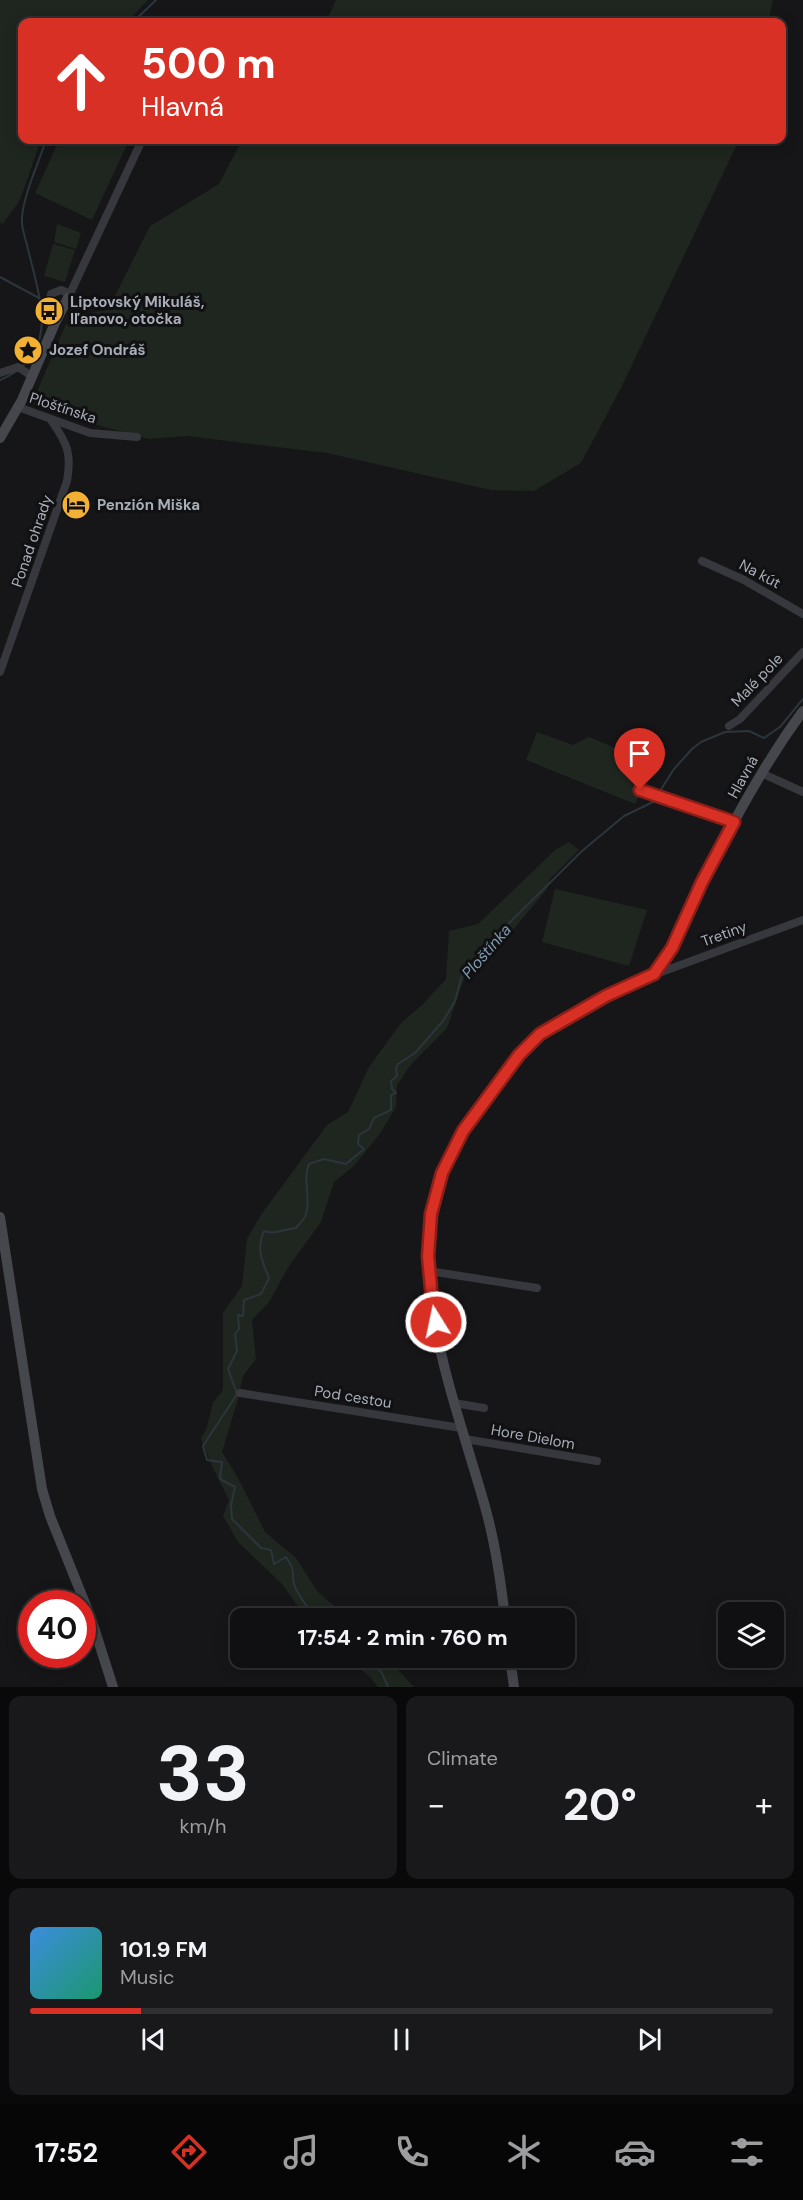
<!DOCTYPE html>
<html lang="en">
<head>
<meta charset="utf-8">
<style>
  body { margin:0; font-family:"DM Sans",sans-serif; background:#19191b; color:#f1f3f6; height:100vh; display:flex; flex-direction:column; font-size:22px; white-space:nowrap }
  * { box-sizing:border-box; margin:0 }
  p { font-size:20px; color:#9c9d9f }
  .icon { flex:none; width:33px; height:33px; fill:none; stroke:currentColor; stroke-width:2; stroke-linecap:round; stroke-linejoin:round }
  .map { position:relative; height:1687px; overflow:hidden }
  .sheet { display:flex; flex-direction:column; gap:9px; padding:9px; background:#09090a; flex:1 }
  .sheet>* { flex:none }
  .banner { position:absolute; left:18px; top:18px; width:768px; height:126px; border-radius:12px; box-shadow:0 3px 15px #0003,0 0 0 2px #303032; background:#d93025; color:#fff; overflow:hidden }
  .fabs { position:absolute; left:718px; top:1602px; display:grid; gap:12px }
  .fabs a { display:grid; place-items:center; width:66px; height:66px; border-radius:12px; background:#101012; box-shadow:0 3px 15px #0003,0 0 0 2px #303032; font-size:30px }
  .speed { position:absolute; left:18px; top:1590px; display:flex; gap:12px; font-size:30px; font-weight:700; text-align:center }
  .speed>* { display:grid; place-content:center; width:78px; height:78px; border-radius:50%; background:#101012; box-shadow:0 3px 15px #0003,0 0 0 2px #303032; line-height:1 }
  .speed .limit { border:9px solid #d22; background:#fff; color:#111 }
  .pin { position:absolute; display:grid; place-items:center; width:51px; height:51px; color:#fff; margin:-62px -26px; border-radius:50% 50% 50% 0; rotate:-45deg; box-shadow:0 0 6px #0007 }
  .pin .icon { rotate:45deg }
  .me { position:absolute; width:66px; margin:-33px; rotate:350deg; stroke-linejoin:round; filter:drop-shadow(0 0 4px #0008) }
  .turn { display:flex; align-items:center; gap:21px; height:126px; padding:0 24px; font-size:27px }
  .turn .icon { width:78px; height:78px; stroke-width:2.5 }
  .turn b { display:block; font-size:42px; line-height:51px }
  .big { font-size:45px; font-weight:700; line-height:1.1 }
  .sheet .card { flex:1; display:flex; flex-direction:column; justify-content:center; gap:9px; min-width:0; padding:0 21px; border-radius:12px; background:#19191b }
  .sheet .dial { align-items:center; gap:0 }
  .dial b { font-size:78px; line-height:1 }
  .song { display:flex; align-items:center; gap:18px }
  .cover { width:72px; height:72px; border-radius:9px; background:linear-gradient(135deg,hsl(210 70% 55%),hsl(160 70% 35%)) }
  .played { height:6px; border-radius:3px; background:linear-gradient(90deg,#d93025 15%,#303032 15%) }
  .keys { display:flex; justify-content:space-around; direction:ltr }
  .heat { display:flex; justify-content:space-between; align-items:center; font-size:33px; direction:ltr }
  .sheet .tiles { flex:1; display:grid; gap:9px; grid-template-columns:1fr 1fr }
  .card:last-child { grid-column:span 2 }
  .trip { position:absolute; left:230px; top:1608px; width:345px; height:60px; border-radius:12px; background:#101012; box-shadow:0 3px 15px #0003,0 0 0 2px #303032; font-weight:700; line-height:60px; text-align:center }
  .menu { display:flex; height:96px; justify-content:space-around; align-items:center; background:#060607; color:#9c9d9f }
  .menu .icon { width:42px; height:42px }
  .menu .active { color:#d93025 }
  .menu b { font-size:27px; color:#f1f3f6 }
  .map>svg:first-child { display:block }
  .green { fill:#1e261f }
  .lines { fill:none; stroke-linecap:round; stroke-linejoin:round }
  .stream { stroke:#2c353c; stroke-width:2 }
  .street { stroke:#37383d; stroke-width:8 }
  .secondary { stroke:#45474d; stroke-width:10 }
  .route-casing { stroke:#8d1f18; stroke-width:15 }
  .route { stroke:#d93025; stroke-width:10 }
  .labels { text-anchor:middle; stroke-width:6; stroke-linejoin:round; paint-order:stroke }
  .poi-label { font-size:15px; font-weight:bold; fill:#a8adb8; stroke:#111113; text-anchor:start }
  .street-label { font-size:15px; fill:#a8adb8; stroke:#111113 }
  .water-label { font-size:16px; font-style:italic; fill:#7f9bb3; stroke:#111113 }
</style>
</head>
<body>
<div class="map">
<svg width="803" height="1687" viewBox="0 0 803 1687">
  <rect width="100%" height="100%" fill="#161618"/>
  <g class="green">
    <path d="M0,0H148L127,22H22V140H41L20,200L2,225L0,221Z"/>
    <path d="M336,0H773L768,22H326Z"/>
    <path d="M59,140H129L92,220L35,193Z"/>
    <path d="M242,140H739L621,388L581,463L534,491L491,490L327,453L187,436L149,439L57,414L32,403L66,324L68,325L71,316L108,310L150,226L219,184Z"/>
    <path d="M57,224L81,233L76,249L54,242Z"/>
    <path d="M53,244L75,250L65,282L44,276Z"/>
    <path d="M537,732L573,745L589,737L654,764L635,804L526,760Z"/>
    <path d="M569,842L579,850L550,879L547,889L489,959L466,973L447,1028L409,1067L397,1086L396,1107L379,1135L354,1166L334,1182L321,1222L289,1266L269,1302L252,1320L256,1359L243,1376L238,1399L222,1452L238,1478L265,1532L296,1558L318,1592L348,1618H306L283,1585L238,1542L223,1516L229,1500L212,1466L201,1439L207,1427L213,1402L223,1390V1313L242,1286L247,1239L260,1216L327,1125L348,1112L369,1067L401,1023L422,1005L446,979L449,931L478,924L555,850Z"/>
    <path d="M555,889L647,910L629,966L542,942Z"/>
    <path d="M347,1658H387L414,1687H378L370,1677Z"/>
  </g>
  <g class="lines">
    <g class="stream">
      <path d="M133,22L156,0"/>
      <path d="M0,277L39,298"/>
      <path d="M0,380C63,354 39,297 27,245C25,237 21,227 22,218C23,196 39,162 46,140"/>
      <path d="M326,1618L325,1614L315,1617C309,1610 296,1592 294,1584C291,1569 296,1572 286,1557L274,1564L271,1550L261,1548L232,1519L231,1505L235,1487L220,1479L222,1462L207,1460L203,1446L237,1394L228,1369L237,1351L235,1334L239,1329L238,1315L243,1316L244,1300L261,1294L269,1278C262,1261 256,1249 264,1231C275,1235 284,1229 296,1228C298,1225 303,1220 305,1217C312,1200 302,1180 309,1164L324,1159L346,1164L364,1149L358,1144L359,1135L369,1129L374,1118L391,1110V1095L396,1093L392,1089L391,1081L397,1076L396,1069L398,1064L415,1053L443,1021L455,1001L462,975L492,940L582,851L624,816L653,802L674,769L692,749L701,742L725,732L749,731L764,738L780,727L803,699"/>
      <path d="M356,1658L381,1671L388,1687"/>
    </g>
    <g class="street">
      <path d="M68,298L142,140"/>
      <path d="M55,322L50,300L51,294L61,290L66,292L68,298"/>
      <path d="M0,373L18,367L33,377"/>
      <path d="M18,407L90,433L137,437"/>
      <path d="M702,561L744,580L803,614"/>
      <path d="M0,672L67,481C72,453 67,443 51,420"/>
      <path d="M729,726L740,719L803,652"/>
      <path d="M761,773L803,792"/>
      <path d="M640,790L734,822"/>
      <path d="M656,974L803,920"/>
      <path d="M429,1271L537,1288"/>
      <path d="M240,1393L461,1428"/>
      <path d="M454,1403L484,1408"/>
      <path d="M465,1439L597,1461"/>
    </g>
    <g class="secondary">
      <path d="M0,438L22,400L55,323L68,298"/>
      <path d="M0,1217L42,1489L50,1516L91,1618L113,1687"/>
      <path d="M505,1618C501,1583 496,1548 487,1514C461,1416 408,1293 436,1192C446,1153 468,1121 492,1090C506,1072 519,1052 536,1037C555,1020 601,998 624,987C633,983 646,980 654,975C657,972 660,965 663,962C680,936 689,908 703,881C733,822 764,764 803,711"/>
      <path d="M510,1658L514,1687"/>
    </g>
  </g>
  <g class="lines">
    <g class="route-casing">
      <path id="route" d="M436,1322L432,1299L428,1256L431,1214L442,1173L463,1131L519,1055L540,1034L606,996L654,974L672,948L702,882L734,822L640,790"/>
    </g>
    <use href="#route" class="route"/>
  </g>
  <defs>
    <g id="bus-disc" transform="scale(1.5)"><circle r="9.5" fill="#f2b134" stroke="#111113"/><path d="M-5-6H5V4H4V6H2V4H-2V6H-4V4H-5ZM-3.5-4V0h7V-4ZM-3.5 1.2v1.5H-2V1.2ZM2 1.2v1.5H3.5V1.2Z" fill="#111"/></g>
    <g id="sight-disc" transform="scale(1.5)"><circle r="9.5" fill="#f2b134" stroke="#111113"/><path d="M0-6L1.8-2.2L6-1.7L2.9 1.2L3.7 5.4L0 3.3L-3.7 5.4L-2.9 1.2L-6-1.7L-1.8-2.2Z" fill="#111"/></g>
    <g id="hotel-disc" transform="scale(1.5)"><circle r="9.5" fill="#f2b134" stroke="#111113"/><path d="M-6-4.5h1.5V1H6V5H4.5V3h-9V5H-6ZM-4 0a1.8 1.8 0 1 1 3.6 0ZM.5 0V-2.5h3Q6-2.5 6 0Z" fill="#111"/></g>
  </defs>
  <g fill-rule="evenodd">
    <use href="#bus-disc" x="49" y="311"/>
    <use href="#sight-disc" x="28" y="350"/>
    <use href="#hotel-disc" x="76" y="505"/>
  </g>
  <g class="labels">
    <g class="poi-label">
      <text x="70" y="307">Liptovský Mikuláš,<tspan x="70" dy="17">Iľanovo, otočka</tspan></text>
      <text x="49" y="355">Jozef Ondráš</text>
      <text x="97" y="510">Penzión Miška</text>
    </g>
    <g class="street-label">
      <text transform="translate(63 408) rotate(18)" y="5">Ploštínska</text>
      <text transform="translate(32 541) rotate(-71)" y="5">Ponad ohrady</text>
      <text transform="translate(760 574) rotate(28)" y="5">Na kút</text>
      <text transform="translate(757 680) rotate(-46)" y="5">Malé pole</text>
      <text transform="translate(743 777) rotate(-61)" y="5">Hlavná</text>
      <text transform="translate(724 934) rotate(-20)" y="5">Tretiny</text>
      <text transform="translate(353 1397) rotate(9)" y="5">Pod cestou</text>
      <text transform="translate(533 1437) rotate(10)" y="5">Hore Dielom</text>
    </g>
    <g class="water-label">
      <text transform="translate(486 951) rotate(-49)" y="6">Ploštínka</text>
    </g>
  </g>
</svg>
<div class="fabs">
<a><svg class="icon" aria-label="layers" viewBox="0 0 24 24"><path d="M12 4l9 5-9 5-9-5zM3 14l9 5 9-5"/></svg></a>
</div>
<div class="speed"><div class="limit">40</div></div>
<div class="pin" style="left:640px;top:790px;background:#d93025"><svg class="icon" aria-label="arrive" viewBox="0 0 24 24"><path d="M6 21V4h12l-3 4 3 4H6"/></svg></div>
<svg class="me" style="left:436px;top:1322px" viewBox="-20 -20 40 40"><circle r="17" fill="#d93025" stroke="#fff" stroke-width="3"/><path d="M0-11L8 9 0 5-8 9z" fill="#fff"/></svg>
<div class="trip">17:54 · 2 min · 760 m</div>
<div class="banner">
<div class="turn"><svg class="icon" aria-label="ahead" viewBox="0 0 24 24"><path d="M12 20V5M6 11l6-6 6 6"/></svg><div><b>500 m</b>Hlavná</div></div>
</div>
</div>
<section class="sheet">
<div class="tiles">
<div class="card dial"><b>33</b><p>km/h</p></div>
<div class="card"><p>Climate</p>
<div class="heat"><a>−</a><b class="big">20°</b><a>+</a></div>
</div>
<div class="card">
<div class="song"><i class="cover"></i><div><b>101.9 FM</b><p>Music</p></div></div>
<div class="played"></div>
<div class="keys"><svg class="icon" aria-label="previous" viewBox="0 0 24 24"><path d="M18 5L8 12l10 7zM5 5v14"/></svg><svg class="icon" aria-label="pause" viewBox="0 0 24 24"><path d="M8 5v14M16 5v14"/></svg><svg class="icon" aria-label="next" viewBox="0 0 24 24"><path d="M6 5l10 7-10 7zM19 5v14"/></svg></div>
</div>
</div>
</section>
<nav class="menu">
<b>17:52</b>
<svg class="icon active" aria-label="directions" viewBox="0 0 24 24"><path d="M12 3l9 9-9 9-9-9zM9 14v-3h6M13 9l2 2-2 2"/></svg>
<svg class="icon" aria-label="music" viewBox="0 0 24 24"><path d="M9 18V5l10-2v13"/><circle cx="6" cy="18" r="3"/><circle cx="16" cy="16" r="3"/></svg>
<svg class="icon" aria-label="phone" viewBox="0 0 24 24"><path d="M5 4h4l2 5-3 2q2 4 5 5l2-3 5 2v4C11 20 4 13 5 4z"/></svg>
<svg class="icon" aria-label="climate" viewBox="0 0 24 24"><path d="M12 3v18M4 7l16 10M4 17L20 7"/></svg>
<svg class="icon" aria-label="car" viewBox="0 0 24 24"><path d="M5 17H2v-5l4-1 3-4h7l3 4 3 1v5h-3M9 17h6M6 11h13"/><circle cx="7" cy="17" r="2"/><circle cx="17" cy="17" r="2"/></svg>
<svg class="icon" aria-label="filters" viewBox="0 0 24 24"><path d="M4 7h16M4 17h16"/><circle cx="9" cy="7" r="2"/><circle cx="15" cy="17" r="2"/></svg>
</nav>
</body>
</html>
